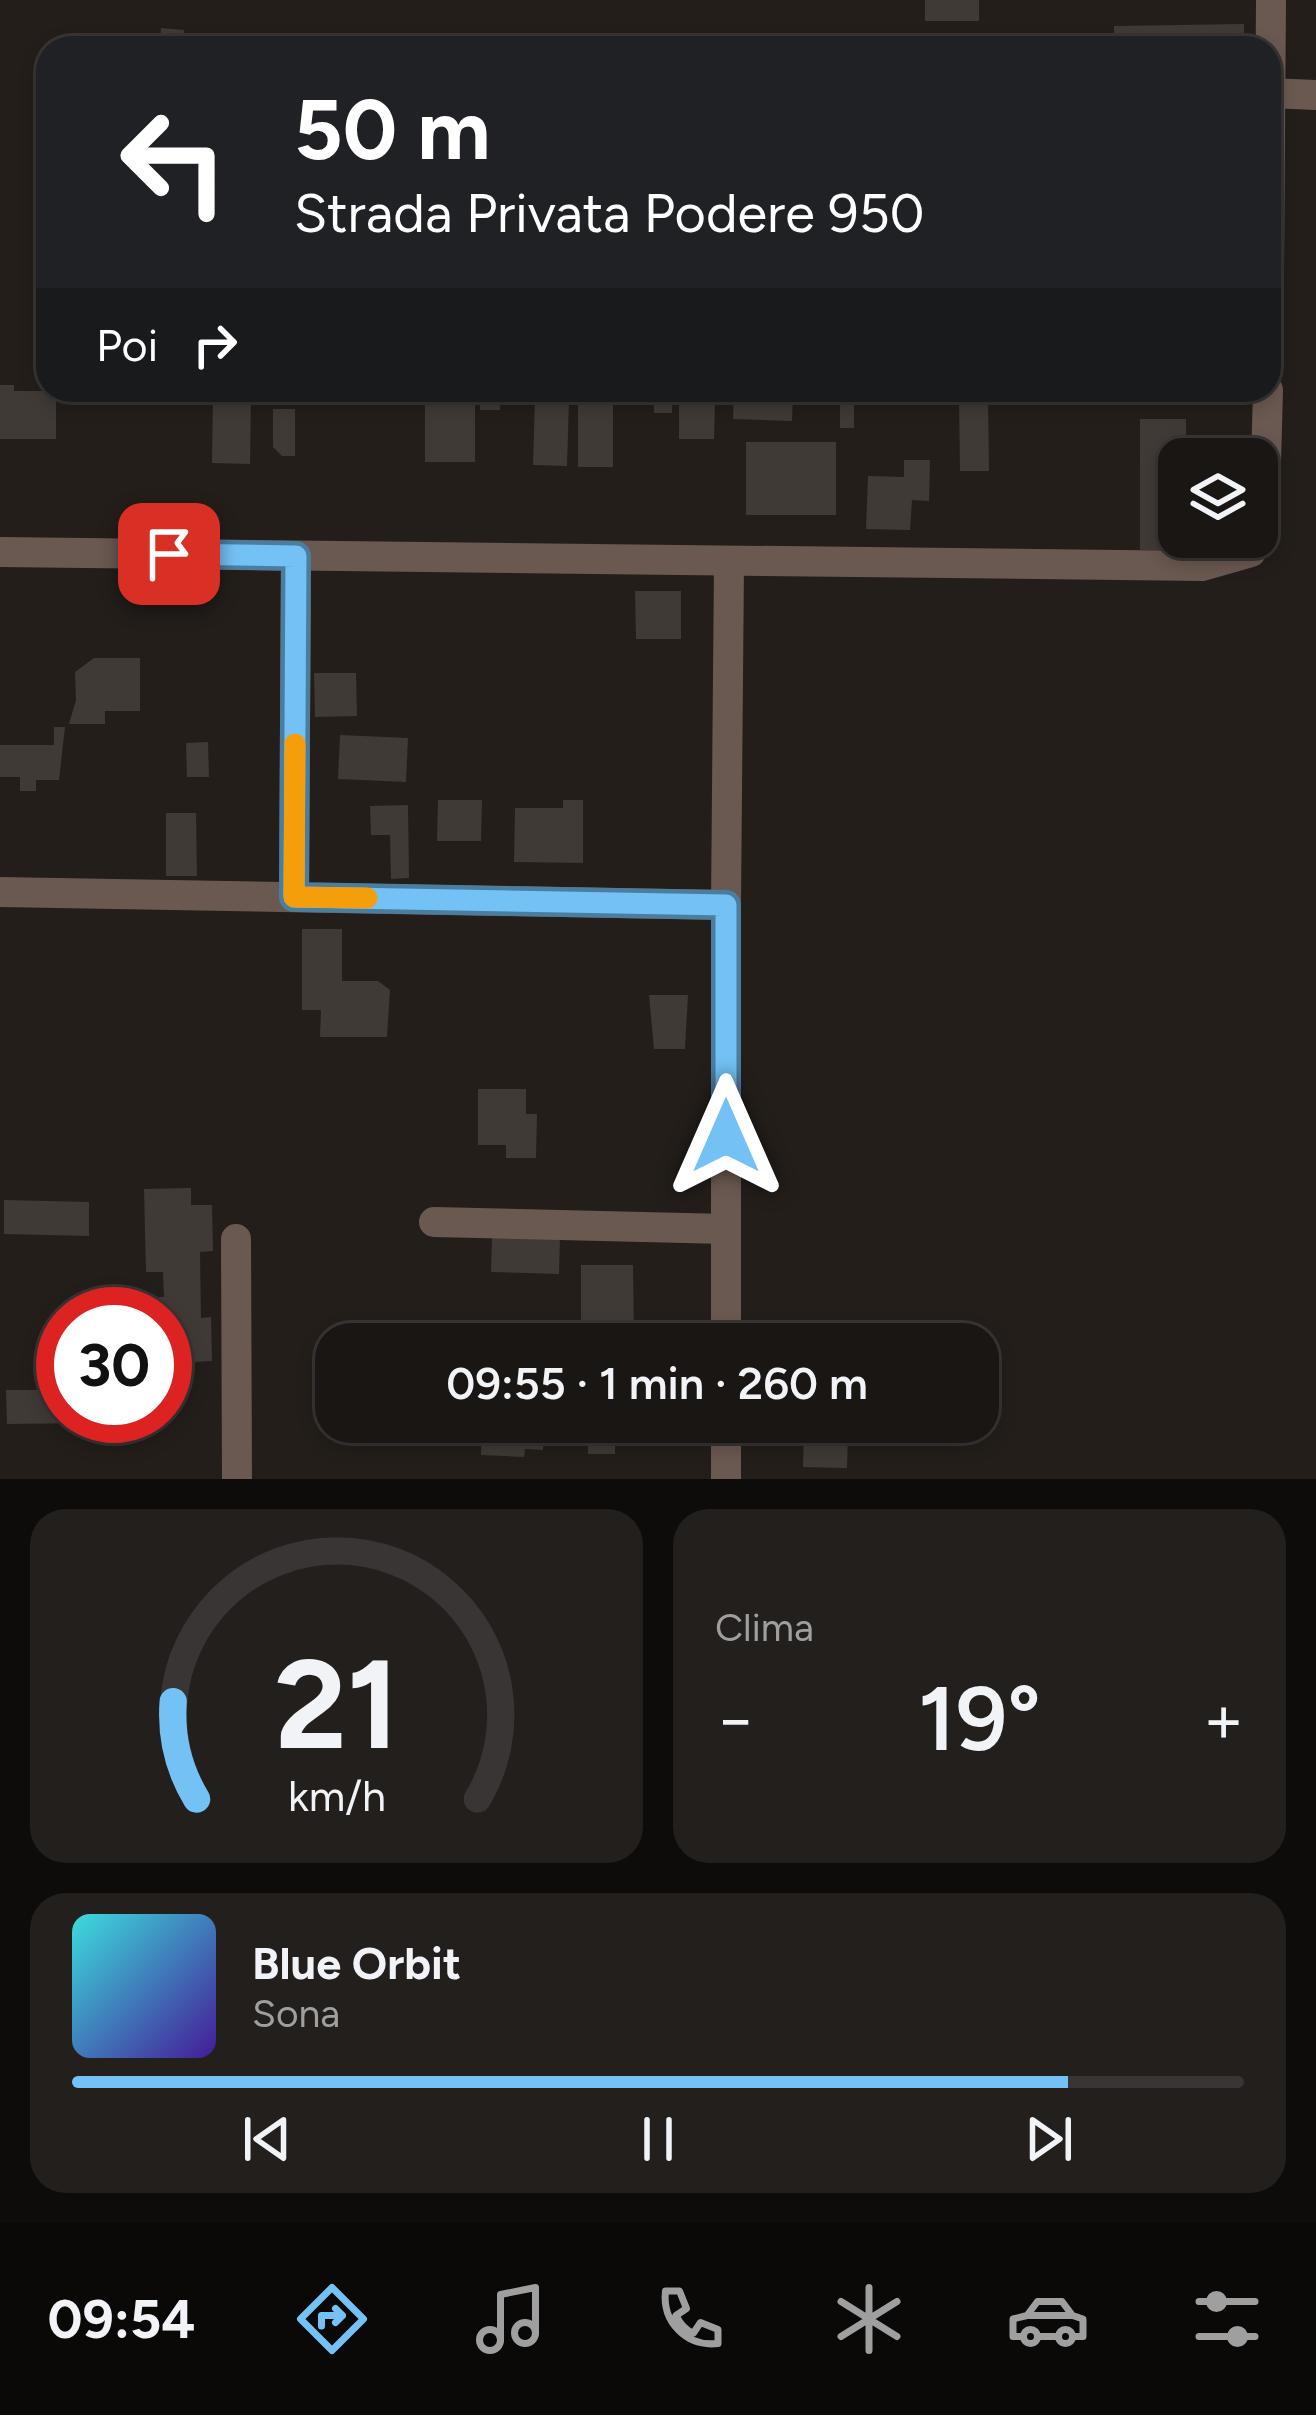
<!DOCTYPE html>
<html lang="it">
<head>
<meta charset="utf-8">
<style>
  body { margin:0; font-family:Figtree,sans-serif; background:#231f1d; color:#f1f3f6; height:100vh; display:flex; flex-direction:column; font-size:45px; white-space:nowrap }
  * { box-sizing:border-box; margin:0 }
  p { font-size:39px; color:#9f9fa0 }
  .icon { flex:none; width:66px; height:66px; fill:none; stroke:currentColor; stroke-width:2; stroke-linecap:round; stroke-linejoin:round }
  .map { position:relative; height:1479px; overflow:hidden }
  .drawer { display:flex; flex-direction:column; gap:30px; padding:30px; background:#0e0c0b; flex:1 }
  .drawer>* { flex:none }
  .hud { position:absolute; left:36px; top:36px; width:1245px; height:366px; border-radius:36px; box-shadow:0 6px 18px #0003,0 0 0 3px #383534; background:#202124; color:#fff; overflow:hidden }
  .fabs { position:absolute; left:1158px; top:438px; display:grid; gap:24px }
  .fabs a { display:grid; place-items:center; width:120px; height:120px; border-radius:24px; background:#1a1614; box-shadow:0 6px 18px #0003,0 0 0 3px #383534; font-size:60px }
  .speed { position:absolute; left:36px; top:1287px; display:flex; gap:24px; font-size:60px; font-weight:700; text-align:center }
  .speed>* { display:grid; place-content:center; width:156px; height:156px; border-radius:50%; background:#1a1614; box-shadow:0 6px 18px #0003,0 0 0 3px #383534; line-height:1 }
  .speed .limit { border:18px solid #d22; background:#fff; color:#111 }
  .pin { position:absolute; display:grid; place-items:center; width:102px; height:102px; color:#fff; margin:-51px; border-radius:24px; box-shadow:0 6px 18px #0006 }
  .me { position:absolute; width:132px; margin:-66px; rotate:0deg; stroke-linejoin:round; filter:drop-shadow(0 0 9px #0008) }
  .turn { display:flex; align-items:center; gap:42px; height:252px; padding:0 60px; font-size:54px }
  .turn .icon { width:156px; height:156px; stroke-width:2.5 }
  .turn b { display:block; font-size:84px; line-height:102px }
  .then { display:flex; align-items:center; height:114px; padding:0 60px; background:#0003; gap:24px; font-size:45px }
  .big { font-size:90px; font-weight:600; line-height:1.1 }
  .drawer .card { flex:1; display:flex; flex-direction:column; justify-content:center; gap:18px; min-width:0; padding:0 42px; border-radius:36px; background:#231f1d }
  .drawer .dial { align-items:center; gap:0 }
  .dial svg { height:312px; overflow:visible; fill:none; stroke:#383534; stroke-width:7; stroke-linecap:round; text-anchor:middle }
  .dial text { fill:#f1f3f6; stroke:none }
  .song { display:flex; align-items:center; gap:36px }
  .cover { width:144px; height:144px; border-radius:18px; background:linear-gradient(135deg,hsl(180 70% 55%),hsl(260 70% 35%)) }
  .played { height:12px; border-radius:6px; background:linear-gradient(90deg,#73c1f5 85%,#383534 85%) }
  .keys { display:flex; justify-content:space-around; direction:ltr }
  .heat { display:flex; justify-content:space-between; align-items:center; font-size:66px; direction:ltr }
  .drawer .tiles { flex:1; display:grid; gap:30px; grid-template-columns:1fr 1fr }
  .card:last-child { grid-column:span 2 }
  .trip { position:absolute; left:315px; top:1323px; width:684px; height:120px; border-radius:36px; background:#1a1614; box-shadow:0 6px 18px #0003,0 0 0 3px #383534; font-weight:600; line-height:120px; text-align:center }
  .menu { display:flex; height:192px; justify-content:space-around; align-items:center; background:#0a0908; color:#9f9fa0 }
  .menu .icon { width:84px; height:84px }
  .menu .selected { color:#73c1f5 }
  .menu b { font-size:54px; color:#f1f3f6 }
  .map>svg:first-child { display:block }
  .building { fill:#3f3a35 }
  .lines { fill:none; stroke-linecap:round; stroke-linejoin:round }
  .minor { stroke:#6a5951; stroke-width:30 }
  .route-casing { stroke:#4b7d9f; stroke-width:30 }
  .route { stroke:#73c1f5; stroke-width:21 }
  .slow { stroke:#f59e0b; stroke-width:21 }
</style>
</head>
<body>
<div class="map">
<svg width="1316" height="1479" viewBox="0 0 1316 1479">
  <rect width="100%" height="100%" fill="#231e1a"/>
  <g class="building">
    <rect x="925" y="0" width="54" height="21"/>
    <path d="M1244,24V48H1114V26Z"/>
    <path d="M161,28L184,30L183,48H160Z"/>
    <path d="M0,385H14V391H56V439H0Z"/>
    <path d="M481,390H500V410H480Z"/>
    <rect x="654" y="390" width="18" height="23"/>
    <path d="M734,390H793L792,421L733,419Z"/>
    <path d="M805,390H854V428H840V398L805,397Z"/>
    <path d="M213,391L251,392L250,464L212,463Z"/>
    <path d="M988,395L989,471H960L959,396Z"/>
    <path d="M535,399L569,400L567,466L533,465Z"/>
    <rect x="578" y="400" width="35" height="67"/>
    <path d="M679,402H715L714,439H679Z"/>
    <rect x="425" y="404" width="50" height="58"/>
    <path d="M273,409H295V456H282L273,447Z"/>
    <path d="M1140,419H1186V459H1179V537H1186V551L1140,550Z"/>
    <rect x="746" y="442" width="90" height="73"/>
    <path d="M904,460H930L929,501L912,500L910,530L866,529L868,476L904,477Z"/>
    <path d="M635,591H681V639H636Z"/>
    <path d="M94,658H140V711H105V724H69L76,700L75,672Z"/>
    <path d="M314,673H356L357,716L315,717Z"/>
    <path d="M54,727H65L59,780H36V791H20V777H0V745H54Z"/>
    <path d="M340,735L408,738L406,782L338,779Z"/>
    <path d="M208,742L209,777H187L186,743Z"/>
    <path d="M438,800H482L481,841H437Z"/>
    <path d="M563,800H583V863L514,862L515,808H563Z"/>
    <path d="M408,805L409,878L391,879L390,835H371L370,806Z"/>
    <path d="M166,813H196L197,876H166Z"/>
    <path d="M302,929H342V981H378L390,990L387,1037H320L321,1010H302Z"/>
    <path d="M649,995H688L685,1049H654Z"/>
    <path d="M478,1089H526V1114H537L536,1158H506V1145H478Z"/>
    <path d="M191,1188V1205H212L213,1251L200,1252L201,1318L211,1317L212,1361L194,1362V1376L165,1377V1314H144L143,1297H164L163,1272H146L144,1189Z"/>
    <path d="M4,1200L89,1202V1236L4,1234Z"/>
    <path d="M492,1236L560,1238L559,1274L491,1272Z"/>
    <path d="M581,1265H633L634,1340H581Z"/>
    <path d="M6,1390H63V1416H89V1423L7,1424Z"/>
    <path d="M404,1422H446L445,1443L403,1441Z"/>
    <path d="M482,1422H544L543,1450L525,1449L524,1457L481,1455Z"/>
    <path d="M588,1422H659V1440H615V1454H588Z"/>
    <path d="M794,1422H868V1436H848L847,1468L803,1467L804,1430H794Z"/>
  </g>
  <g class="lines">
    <g class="minor">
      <path d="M1270,93L1316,95"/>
      <path d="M1269,272L1271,0"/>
      <path d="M0,552L1202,566L1251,552L1264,533L1268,390"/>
      <path d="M0,892L726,905L729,562"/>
      <path d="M294,897L296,556"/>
      <path d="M726,905V1344"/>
      <path d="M434,1222L726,1229"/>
      <path d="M236,1239L237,1479"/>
      <path d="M726,1479V1422"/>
    </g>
  </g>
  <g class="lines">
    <g class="route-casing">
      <path id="route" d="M169,554L296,556L294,897L726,905V1136"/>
    </g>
    <use href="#route" class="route"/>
    <path class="slow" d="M295,744L294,897L367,898"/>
  </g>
</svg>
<div class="fabs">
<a><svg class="icon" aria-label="layers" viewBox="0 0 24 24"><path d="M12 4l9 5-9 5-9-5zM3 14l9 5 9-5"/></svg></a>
</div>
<div class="speed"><div class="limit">30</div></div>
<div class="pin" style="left:169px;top:554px;background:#d93025"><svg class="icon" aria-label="arrive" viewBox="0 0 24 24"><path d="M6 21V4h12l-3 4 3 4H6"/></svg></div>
<svg class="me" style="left:726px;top:1136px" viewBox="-20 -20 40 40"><path d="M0-17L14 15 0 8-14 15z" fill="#73c1f5" stroke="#fff" stroke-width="4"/></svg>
<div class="trip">09:55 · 1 min · 260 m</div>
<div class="hud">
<div class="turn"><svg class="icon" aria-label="left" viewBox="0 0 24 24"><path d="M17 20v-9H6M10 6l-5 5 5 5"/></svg><div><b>50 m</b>Strada Privata Podere 950</div></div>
<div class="then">Poi<svg class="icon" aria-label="right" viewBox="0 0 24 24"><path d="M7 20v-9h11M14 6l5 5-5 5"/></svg></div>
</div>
</div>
<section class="drawer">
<div class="tiles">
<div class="card dial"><svg viewBox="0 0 100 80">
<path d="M14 69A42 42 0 1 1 86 69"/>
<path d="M14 69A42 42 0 0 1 8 44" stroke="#73c1f5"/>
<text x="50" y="56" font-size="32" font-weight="700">21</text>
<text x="50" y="72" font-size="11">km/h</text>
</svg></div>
<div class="card"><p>Clima</p>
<div class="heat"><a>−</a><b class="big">19°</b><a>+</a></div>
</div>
<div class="card">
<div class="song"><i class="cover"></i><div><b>Blue Orbit</b><p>Sona</p></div></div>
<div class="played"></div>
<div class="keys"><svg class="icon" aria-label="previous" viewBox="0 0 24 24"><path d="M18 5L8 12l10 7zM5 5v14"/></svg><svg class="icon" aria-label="pause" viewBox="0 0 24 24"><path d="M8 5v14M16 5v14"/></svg><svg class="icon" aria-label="next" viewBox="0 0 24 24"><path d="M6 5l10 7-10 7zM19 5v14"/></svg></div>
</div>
</div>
</section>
<nav class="menu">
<b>09:54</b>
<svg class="icon selected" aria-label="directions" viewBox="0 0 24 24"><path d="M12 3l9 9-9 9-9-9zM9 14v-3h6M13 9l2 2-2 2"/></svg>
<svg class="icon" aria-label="music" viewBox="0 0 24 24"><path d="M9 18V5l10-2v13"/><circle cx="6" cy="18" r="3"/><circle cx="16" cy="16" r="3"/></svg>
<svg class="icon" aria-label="phone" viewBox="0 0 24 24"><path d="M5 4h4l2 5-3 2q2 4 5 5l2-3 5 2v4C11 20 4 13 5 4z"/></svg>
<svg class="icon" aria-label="climate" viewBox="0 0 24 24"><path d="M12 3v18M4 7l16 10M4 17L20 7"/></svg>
<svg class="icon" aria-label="car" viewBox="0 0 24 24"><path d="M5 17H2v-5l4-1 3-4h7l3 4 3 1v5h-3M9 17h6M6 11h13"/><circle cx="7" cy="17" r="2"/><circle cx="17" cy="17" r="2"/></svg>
<svg class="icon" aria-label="filters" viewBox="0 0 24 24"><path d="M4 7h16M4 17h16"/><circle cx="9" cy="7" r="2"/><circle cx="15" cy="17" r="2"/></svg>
</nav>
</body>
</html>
